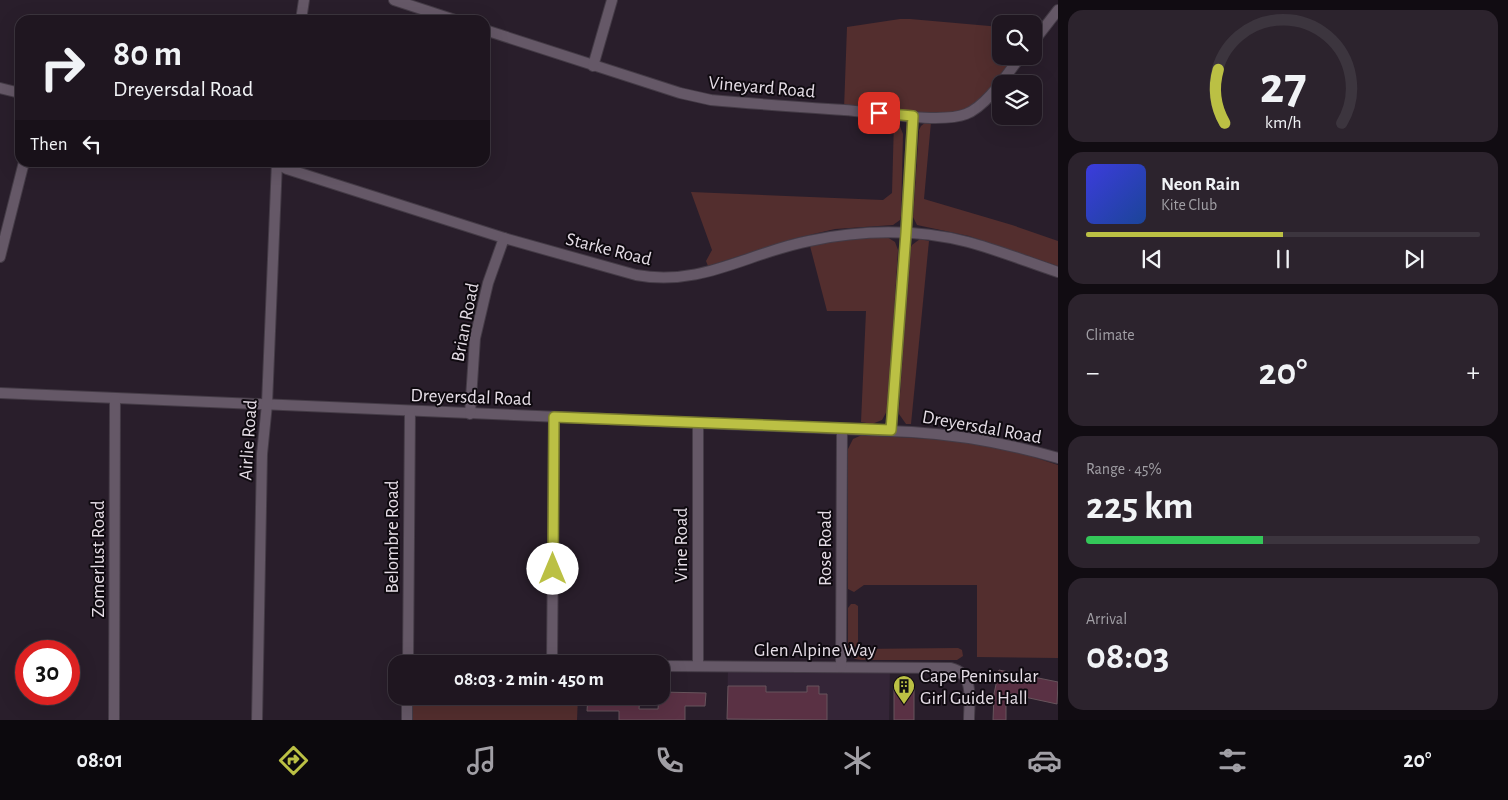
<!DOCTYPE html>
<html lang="en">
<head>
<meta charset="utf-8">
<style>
  body { margin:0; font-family:"Alegreya Sans",sans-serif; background:#2c232d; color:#f1f3f6; height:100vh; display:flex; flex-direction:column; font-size:19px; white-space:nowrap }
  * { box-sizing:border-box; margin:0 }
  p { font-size:16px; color:#a19fa5 }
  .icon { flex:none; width:28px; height:28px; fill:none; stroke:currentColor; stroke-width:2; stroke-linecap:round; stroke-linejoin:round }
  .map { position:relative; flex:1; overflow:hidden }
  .side { display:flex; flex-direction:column; gap:10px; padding:10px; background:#110c12; width:450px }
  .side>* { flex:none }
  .guide { position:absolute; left:15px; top:15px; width:475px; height:152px; border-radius:15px; box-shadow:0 5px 20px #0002,0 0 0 1px #3c353e; background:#1f1620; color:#f1f3f6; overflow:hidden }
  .tools { position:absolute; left:992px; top:15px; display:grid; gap:10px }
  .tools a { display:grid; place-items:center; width:50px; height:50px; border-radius:10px; background:#1f1620; box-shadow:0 5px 20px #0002,0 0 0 1px #3c353e; font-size:25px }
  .speed { position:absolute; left:15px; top:640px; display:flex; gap:10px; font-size:25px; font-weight:700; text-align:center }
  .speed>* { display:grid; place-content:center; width:65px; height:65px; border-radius:50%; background:#1f1620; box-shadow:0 5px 20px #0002,0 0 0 1px #3c353e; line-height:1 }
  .speed .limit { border:8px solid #d22; background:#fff; color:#111 }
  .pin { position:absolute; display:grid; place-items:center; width:42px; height:42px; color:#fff; margin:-21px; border-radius:10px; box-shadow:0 2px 8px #0006 }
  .me { position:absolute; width:55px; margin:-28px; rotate:0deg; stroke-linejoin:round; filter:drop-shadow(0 0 4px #0008) }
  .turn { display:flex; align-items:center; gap:18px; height:105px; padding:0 15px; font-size:22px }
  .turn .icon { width:65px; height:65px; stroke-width:2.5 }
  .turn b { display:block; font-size:35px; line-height:42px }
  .then { display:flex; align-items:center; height:48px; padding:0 15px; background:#0003; gap:10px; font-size:19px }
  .big { font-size:38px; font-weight:700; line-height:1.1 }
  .side .card { flex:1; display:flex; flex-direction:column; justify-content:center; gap:8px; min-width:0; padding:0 18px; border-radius:15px; background:#2c232d }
  .side .dial { align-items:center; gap:0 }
  .dial svg { height:130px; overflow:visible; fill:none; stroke:#3c353e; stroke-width:7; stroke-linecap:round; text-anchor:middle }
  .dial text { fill:#f1f3f6; stroke:none }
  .song { display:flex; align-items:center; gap:15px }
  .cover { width:60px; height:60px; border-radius:8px; background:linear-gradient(135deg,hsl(240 70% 55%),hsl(220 70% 35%)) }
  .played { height:5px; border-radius:2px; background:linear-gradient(90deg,#bbc044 50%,#3c353e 50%) }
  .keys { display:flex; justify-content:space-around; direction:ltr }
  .heat { display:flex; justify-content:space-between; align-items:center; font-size:28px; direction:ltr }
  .charge { height:8px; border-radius:4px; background:linear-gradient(90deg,#34c759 45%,#3c353e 0) }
  .trip { position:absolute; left:388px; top:655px; width:282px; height:50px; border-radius:15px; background:#1f1620; box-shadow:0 5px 20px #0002,0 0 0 1px #3c353e; font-weight:700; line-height:50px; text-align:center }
  .tab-bar { display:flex; height:80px; justify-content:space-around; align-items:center; background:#0c090d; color:#a19fa5 }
  .tab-bar .icon { width:35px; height:35px }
  .tab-bar .selected { color:#bbc044 }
  .tab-bar b { font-size:22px; color:#f1f3f6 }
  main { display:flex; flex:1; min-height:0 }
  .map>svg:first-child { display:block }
  .built { fill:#342537 }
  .green { fill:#532e2e }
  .building { fill:#5a3144; stroke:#67545c }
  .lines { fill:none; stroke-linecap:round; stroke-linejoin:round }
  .minor-casing { stroke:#443b46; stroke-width:12 }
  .minor { stroke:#655867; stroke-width:10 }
  .route-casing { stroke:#7a7d2c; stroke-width:12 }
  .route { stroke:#bbc044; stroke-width:9 }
  .labels { text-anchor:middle; stroke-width:4; stroke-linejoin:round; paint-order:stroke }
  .street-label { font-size:19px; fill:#e5dde6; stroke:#0f0a10 }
  .poi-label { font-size:19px; fill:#e5dde6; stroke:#0f0a10; text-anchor:start }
</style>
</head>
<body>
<main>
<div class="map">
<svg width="1058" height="720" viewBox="0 0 1058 720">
  <rect width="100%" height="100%" fill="#291e2b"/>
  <path class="built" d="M728,666L890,667L889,720H727Z"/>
  <g class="green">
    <path d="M900,19H910L1001,27V56H1020L979,105L953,117L844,109L847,27Z"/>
    <path d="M894,121L899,124L903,134L901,216L900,220L893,225L835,229L792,239L708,266L706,261L712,250L691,192L883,200L892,193Z"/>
    <path d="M926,122H931L924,199L1012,225L1058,241V266L969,236L917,225L913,217L919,130L921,126Z"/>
    <path d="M887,237L895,242L898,250L888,409L882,420L872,424L861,422L866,311H827L810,246L848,239Z"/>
    <path d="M920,239L929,241L911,424H906L899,414V408L910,249L912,245Z"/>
    <path d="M862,435L964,441L1021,453L1058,465V658L977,657V585H864L854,592L848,589V449L853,439Z"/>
    <path d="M851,604H855L858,606V649L958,648L962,650L963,656L957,660H861L855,659L848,651V608Z"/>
    <path d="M407,696H578L577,720H407Z"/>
  </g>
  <g class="building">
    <path d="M999,670L1058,682L1057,704L1006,693V720H993L994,694Z"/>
    <path d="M728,686H766V692H807V686H819V694H827V720L727,719Z"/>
    <rect x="894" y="689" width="20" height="31"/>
    <path d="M661,692L706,693L705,706H685V720H619V711H587L588,696H640L639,709H658L659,696H661Z"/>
  </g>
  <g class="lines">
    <g class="minor-casing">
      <g id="minor">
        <path d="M394,0L455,20"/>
        <path d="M301,20L304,0"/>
        <path d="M485,30L680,93L711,100C755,104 800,107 844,110C874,112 941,124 966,114C987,106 1007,74 1021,56"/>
        <path d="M1034,41L1058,10"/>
        <path d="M593,66L612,0"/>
        <path d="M0,88L20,93"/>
        <path d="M274,162L287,169L504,238L636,275C702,287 747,253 809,241C861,230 916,229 968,242C998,250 1028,262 1058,272"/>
        <path d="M0,257L24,162"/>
        <path d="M0,393L912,432C961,435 1010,444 1058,458"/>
        <path d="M470,414L475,338L488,283L504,238"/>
        <path d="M698,424V666"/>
        <path d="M891,431L906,233L913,116"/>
        <path d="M408,664L410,411"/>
        <path d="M408,664H425"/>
        <path d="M552,664L554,417"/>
        <path d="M661,666L951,668C975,674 969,700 969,720"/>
        <path d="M841,667L842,429"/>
        <path d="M114,720L115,399"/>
        <path d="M257,720L262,454L267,404L277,162"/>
        <path d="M407,720V696"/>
      </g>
    </g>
    <use href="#minor" class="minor"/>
  </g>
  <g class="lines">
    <g class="route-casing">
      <path id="route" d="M553,569L554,417L891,430L906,233L913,116L879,113"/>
    </g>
    <use href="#route" class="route"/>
  </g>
  <defs>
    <g id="building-pin" transform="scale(1.125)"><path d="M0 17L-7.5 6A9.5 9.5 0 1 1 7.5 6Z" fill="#bbc044" stroke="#0f0a10"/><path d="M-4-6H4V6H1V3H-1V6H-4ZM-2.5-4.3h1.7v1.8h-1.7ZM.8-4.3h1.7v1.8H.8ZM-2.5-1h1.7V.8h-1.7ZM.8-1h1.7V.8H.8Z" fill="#111"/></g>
  </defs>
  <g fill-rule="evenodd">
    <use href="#building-pin" x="904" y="686"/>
  </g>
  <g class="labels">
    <g class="street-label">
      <text transform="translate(762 86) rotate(5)" y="7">Vineyard Road</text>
      <text transform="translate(609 248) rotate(14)" y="7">Starke Road</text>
      <text transform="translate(464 322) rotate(-79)" y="7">Brian Road</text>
      <text transform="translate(471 396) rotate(2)" y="7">Dreyersdal Road</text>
      <text transform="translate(982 426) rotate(10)" y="7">Dreyersdal Road</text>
      <text transform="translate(247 440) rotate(-86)" y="7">Airlie Road</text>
      <text transform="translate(391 537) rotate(-90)" y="7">Belombre Road</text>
      <text transform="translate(680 545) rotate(-90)" y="7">Vine Road</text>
      <text transform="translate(824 548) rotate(-90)" y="7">Rose Road</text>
      <text transform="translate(97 559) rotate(-90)" y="7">Zomerlust Road</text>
      <text x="815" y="656">Glen Alpine Way</text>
    </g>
    <g class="poi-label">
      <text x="920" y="682">Cape Peninsular<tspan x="920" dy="22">Girl Guide Hall</tspan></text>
    </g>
  </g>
</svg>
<div class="tools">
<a><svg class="icon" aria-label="search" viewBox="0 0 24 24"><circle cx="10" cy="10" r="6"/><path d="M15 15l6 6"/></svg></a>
<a><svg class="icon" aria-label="layers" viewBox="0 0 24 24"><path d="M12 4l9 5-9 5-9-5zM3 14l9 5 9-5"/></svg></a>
</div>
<div class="speed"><div class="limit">30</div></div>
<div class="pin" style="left:879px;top:113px;background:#d93025"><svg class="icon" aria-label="arrive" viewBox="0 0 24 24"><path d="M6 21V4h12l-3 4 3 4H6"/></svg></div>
<svg class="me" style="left:553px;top:569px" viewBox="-20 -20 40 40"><circle r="19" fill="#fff"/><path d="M0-13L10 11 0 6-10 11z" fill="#bbc044"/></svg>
<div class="trip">08:03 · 2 min · 450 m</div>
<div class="guide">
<div class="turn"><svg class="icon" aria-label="right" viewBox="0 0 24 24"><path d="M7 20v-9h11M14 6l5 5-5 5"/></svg><div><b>80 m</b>Dreyersdal Road</div></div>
<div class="then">Then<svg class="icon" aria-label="left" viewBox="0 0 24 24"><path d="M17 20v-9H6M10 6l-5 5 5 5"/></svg></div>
</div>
</div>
<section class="side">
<div class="card dial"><svg viewBox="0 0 100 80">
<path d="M14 69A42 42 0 1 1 86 69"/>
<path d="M14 69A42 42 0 0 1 10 36" stroke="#bbc044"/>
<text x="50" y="56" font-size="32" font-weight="700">27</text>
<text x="50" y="72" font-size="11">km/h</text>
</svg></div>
<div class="card">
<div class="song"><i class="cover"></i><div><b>Neon Rain</b><p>Kite Club</p></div></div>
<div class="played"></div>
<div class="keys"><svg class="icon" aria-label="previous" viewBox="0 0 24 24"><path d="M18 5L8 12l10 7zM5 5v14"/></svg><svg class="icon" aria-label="pause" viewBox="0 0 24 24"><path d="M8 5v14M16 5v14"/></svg><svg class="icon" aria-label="next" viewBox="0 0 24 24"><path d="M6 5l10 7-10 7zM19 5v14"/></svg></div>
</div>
<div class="card"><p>Climate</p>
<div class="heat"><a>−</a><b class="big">20°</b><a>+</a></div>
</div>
<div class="card"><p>Range · 45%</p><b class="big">225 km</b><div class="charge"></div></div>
<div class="card"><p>Arrival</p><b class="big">08:03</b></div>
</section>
</main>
<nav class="tab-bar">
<b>08:01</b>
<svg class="icon selected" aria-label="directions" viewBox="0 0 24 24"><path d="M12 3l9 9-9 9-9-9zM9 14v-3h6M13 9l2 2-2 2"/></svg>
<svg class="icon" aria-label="music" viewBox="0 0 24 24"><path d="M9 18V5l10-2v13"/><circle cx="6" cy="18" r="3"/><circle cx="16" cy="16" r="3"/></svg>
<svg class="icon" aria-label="phone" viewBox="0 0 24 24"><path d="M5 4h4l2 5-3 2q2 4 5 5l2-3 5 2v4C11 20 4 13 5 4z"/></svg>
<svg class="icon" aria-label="climate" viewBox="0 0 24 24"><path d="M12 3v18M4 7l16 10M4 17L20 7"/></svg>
<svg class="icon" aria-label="car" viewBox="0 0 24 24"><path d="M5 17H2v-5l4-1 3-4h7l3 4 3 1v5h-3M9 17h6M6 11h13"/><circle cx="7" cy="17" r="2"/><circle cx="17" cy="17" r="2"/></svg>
<svg class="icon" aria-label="filters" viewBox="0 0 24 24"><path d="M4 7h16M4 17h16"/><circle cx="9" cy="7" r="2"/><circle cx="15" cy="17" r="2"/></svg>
<b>20°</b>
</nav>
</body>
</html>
